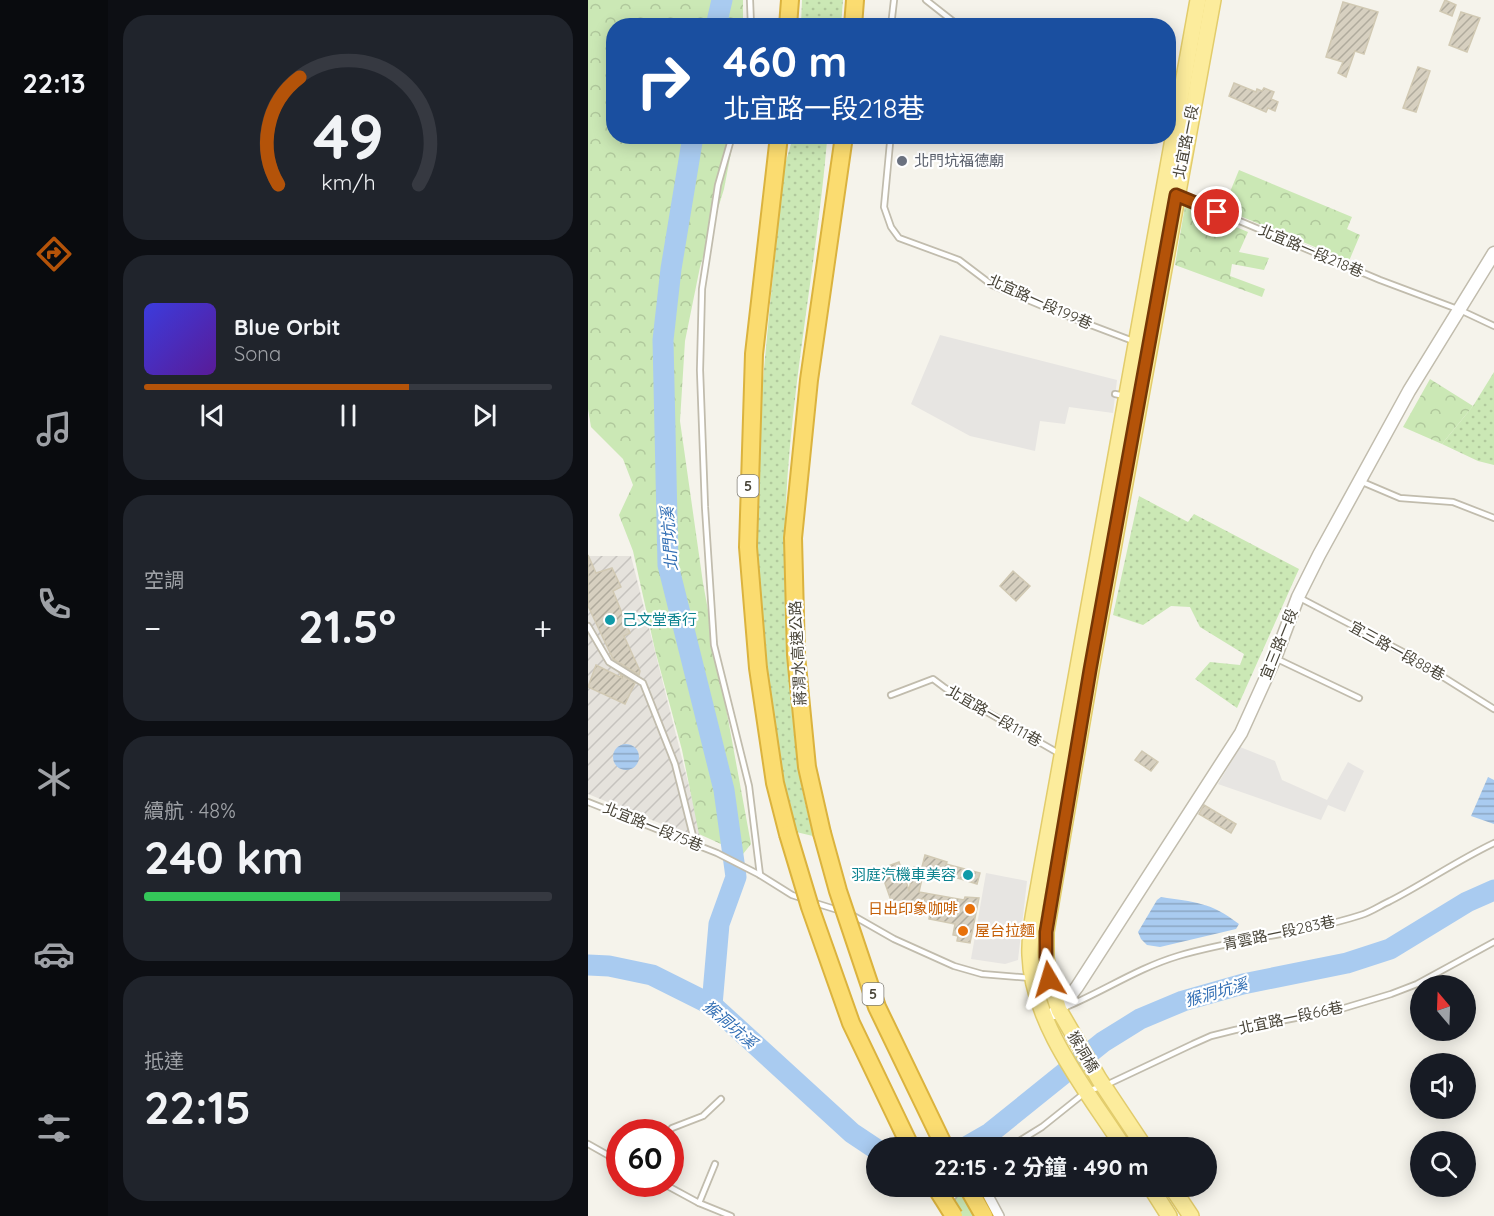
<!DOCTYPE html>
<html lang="zh-TW">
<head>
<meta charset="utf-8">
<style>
  body { margin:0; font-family:Quicksand,"Noto Sans TC",sans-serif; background:#20242c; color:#f1f3f6; height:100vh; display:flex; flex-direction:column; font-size:22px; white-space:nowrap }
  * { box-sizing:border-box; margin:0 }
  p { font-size:20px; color:#9ea1a6 }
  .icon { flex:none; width:33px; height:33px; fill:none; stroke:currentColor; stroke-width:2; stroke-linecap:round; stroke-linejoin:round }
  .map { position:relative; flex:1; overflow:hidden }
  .panel { display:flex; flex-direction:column; gap:15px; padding:15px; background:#0d0f14; width:480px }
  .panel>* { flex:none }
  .banner { position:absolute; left:18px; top:18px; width:570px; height:126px; border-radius:24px; box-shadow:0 3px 15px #0003; background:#1a4fa0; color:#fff; overflow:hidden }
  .needle { width:39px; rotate:341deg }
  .tools { position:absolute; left:822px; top:975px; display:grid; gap:12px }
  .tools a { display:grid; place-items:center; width:66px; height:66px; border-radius:50%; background:#171b24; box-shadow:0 3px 15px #0003; font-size:30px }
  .speed { position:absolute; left:18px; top:1119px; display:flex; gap:12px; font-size:30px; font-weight:700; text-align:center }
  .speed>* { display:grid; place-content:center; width:78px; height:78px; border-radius:50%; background:#171b24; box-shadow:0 3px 15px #0003; line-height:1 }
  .speed .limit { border:9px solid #d22; background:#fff; color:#111 }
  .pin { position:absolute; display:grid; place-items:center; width:51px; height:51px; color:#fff; margin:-26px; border:3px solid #fff; border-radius:50%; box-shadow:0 2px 6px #0007 }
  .me { position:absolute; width:66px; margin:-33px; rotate:353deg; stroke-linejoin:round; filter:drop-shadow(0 0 4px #0008) }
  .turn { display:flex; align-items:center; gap:21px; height:126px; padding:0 18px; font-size:27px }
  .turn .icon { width:78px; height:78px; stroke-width:2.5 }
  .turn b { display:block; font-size:42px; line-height:51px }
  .big { font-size:45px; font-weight:700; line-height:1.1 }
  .panel .card { flex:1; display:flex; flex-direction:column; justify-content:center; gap:9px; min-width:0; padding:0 21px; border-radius:24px; background:#20242c }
  .panel .dial { align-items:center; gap:0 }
  .dial svg { height:156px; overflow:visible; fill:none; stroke:#363941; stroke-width:7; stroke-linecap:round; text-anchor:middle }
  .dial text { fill:#f1f3f6; stroke:none }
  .song { display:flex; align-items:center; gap:18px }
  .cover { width:72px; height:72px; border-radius:9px; background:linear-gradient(135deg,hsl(240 70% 55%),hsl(270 70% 35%)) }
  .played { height:6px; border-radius:3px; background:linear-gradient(90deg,#b45309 65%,#363941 65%) }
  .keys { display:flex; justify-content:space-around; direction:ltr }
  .heat { display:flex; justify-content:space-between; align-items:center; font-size:33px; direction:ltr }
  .charge { height:9px; border-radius:4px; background:linear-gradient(90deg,#34c759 48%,#363941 0) }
  .trip { position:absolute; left:278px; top:1137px; width:351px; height:60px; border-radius:30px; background:#171b24; box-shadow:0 3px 15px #0003; font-weight:700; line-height:60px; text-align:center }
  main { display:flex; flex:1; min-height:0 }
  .dock { display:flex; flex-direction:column; width:108px; justify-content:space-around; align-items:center; background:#090b0e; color:#9ea1a6 }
  .dock .icon { width:42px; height:42px }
  .dock .on { color:#b45309 }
  .dock b { font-size:27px; color:#f1f3f6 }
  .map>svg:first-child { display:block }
  .industrial { fill:url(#industrial-furrows) }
  .grass { fill:url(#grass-dots) }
  .forest { fill:url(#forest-crowns) }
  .park { fill:#cbe8b5 }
  .parking { fill:#e7e5e2 }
  .water { fill:url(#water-rules) }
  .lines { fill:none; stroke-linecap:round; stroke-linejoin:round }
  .river { stroke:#a9cbf0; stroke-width:21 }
  .building { fill:url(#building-hatch); stroke:#d1c9b3; stroke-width:1.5 }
  .service-casing { stroke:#c1bcad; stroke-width:8 }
  .minor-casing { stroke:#c1bcad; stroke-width:12 }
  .tertiary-casing { stroke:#c1bcad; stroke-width:15 }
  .primary-casing { stroke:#e2cc6b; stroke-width:18 }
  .motorway-casing { stroke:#dbb33e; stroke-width:20 }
  .service { stroke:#fff; stroke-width:4.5 }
  .minor { stroke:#fff; stroke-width:9 }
  .tertiary { stroke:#fff; stroke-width:12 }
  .primary { stroke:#fcec9c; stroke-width:15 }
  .motorway { stroke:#fbdc70; stroke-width:16 }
  .motorway-bridge-casing { stroke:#dbb33e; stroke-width:20; stroke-linecap:butt }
  .motorway-bridge { stroke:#fbdc70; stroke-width:16 }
  .route-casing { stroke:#753606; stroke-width:15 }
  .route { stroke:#b45309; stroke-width:10 }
  .worship-dot { fill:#6b7280; stroke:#fff; stroke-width:2 }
  .culture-dot { fill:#0f9aa8; stroke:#fff; stroke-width:2 }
  .food-dot { fill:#e8710a; stroke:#fff; stroke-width:2 }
  .labels { text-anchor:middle; stroke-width:4.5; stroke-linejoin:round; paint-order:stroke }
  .shield { fill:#fff; stroke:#807d74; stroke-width:1.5 }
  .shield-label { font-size:14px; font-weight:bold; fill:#494539 }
  .street-label { font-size:15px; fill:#494539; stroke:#fff }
  .worship-label { font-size:15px; fill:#5b616d; stroke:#fff; text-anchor:start }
  .culture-label { font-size:15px; fill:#0d838f; stroke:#fff; text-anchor:start }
  .food-label { font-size:15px; fill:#c56008; stroke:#fff; text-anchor:end }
  .water-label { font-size:16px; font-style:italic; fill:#326fb5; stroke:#fff }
</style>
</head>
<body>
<main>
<nav class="dock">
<b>22:13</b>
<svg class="icon on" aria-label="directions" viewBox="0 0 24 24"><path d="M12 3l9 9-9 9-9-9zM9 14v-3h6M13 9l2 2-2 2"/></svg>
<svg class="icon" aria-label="music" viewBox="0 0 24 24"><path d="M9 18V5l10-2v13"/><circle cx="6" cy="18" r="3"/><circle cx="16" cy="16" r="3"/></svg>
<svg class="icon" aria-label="phone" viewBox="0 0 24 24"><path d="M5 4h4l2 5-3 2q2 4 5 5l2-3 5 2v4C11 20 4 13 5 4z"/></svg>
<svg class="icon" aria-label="climate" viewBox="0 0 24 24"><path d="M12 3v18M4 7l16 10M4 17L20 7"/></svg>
<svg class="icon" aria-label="car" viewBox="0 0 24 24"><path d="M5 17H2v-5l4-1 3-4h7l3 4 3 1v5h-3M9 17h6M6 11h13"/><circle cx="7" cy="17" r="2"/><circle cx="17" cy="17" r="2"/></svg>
<svg class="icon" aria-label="filters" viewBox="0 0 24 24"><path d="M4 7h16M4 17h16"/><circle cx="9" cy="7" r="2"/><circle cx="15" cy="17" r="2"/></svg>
</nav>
<section class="panel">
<div class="card dial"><svg viewBox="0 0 100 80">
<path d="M14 69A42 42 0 1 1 86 69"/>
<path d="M14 69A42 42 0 0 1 25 14" stroke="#b45309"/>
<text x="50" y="56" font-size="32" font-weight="700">49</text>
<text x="50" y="72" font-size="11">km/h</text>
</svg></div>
<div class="card">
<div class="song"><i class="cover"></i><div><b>Blue Orbit</b><p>Sona</p></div></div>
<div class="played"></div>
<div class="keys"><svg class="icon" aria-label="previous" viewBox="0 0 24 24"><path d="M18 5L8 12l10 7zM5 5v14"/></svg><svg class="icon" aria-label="pause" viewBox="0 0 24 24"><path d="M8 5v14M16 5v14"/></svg><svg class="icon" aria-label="next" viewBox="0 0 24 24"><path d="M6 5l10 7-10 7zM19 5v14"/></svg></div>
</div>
<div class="card"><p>空調</p>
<div class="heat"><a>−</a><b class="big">21.5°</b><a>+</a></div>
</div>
<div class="card"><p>續航 · 48%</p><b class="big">240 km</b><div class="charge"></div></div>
<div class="card"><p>抵達</p><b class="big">22:15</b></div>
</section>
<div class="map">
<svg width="906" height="1216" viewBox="0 0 906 1216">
  <defs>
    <pattern id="industrial-furrows" width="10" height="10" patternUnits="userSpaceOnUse" patternTransform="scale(1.5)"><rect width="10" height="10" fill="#e5e2dc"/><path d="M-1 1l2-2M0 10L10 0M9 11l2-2" fill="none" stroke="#c6c3be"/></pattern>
    <pattern id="grass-dots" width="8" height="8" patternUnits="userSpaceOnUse" patternTransform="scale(1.5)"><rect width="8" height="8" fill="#cbe8b5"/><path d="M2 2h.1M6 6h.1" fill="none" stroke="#b0c89c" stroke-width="1.8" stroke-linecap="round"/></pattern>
    <pattern id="forest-crowns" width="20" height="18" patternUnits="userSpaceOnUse" patternTransform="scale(1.5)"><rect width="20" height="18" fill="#cbe8b5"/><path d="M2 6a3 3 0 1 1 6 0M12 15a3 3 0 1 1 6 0" fill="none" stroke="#b0c89c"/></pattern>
    <pattern id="water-rules" width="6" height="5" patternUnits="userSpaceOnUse" patternTransform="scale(1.5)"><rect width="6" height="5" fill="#a9cbf0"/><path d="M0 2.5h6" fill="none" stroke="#8ca7c3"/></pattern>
    <pattern id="building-hatch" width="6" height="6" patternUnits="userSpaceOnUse" patternTransform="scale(1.5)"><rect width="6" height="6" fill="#d7d0c0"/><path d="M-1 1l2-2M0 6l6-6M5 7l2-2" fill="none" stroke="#b0ab9d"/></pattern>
  </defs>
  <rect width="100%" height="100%" fill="#f5f3eb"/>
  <path class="industrial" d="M0,556H43L109,818L113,840L0,794Z"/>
  <g class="grass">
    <path d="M214,0H255L253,25H213Z"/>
    <path d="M205,137H239V141C228,269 201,396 197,525C195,602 200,688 210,765C213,789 220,813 225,836L208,832L195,781L184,715L172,614L167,528L170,434L181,315L196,168Z"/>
    <path d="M906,372V465L890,461L854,444L885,406Z"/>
    <path d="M551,496L600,522L606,514L711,569L649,708L607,679L622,662L652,665L656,654L612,627L602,607L583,606L555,625L525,615Z"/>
  </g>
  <g class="forest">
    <path d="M0,0H155V25L26,26V136L146,137L136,189L112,267L97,341L92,421L115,583L163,844L155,854L111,834L94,750L67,650L45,551L31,515L45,485L35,459L3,427L0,409Z"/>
    <path d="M651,170L764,217L759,229L772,235L761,261L635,209Z"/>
    <path d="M597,206L660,232L651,252L681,258L676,270L644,264L642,276L677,289L674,297L587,265Z"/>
    <path d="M842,379L885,406L854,444L815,427Z"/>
  </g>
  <path class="park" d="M339,1187H386L403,1216H357Z"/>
  <g class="parking">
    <path d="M352,335L529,380L525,413L481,407L477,424L452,421L447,451L382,436L323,404Z"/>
    <path d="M652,747L687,761L694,780L739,800L760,762L776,771L757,812L740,805L733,820L630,784Z"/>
    <path d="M398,873L439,881L430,960L417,964L383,959Z"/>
  </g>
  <g class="water">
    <circle cx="38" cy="757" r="13"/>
    <path d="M900,777L906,780V824L883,816Z"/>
    <path d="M573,897C606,902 623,902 651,924L648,929L572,947L559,945L553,939L550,932L569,900Z"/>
  </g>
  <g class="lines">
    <g class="river">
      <path d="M128,26L134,0"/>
      <path d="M105,136L83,269L75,340L80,565L136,790L148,877L131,924L124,1005"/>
      <path d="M0,965L21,966L64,975L124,1005L264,1133L288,1149"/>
      <path d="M376,1148L402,1133L515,1042L552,1019L595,1001L655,984L759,963L802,949L879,902L906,890"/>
    </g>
  </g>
  <g class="building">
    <path d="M857,0L868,5L864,16L852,11Z"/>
    <path d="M755,2L790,12L776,54L767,51L758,77L750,73L755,62L738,57Z"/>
    <path d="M873,12L892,18L879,52L861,45Z"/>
    <path d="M830,67L842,71L828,112L815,108Z"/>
    <path d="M646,83L668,92L669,89L674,91L676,88L686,92L683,99L690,102L687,111L680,108L678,112L641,96Z"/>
    <path d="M0,555L8,573L24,568L33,587L25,591L42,633L36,636L52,671L51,675L25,659L0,606Z"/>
    <path d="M425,571L442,586L428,601L412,586Z"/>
    <path d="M8,665L34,678L32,674L47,683L37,704L0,687Z"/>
    <path d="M554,751L570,762L563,771L547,760Z"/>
    <path d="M616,805L648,824L643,833L611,814Z"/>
    <path d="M337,855L359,862L358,864L392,873L389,884L334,867Z"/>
    <path d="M311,862L321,890L326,867L336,870L331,892L376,900L377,897L391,898L382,943L369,941L370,936L365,935L367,924L341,919L343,908L336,906L337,898L306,909L292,869Z"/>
  </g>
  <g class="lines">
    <g class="service-casing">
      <g id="service">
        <path d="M162,0L163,26"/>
        <path d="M338,0L371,26"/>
        <path d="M303,26L306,0"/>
        <path d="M144,136L130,185L114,289L112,370L117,507L126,645L161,786L172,875"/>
        <path d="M299,136L302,143L296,207L303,227L311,238L371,260L404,285L471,313L545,341"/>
        <path d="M592,196L792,280L872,310L906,326"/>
        <path d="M527,394L537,396"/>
        <path d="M772,481L812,498L865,502L906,518"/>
        <path d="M710,597L817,653L906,709"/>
        <path d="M0,626L21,662L55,683L87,764L107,844"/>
        <path d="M687,658L771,698"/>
        <path d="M303,695L345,679L357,688L472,754"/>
        <path d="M0,802L129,853L172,875L204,895L216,899"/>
        <path d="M224,902L253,911"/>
        <path d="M264,915L306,939L366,966L394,974L443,978"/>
        <path d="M478,1007C516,991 550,968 590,956C650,938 714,934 773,915C783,912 793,905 802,901C837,883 870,860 906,843"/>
        <path d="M81,1132L84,1128L115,1116L133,1099"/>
        <path d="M0,1144L32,1162"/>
        <path d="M420,1148L454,1127L499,1091L516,1086L605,1044L623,1036L647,1030L753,1009L803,994L829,984L906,942"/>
        <path d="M76,1184L111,1203L143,1216"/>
        <path d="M362,1201L373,1186"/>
        <path d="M111,1203L127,1164"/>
      </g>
    </g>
    <g class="minor-casing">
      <path id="minor" d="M395,1186L411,1216"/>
    </g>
    <g class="tertiary-casing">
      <path id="tertiary" d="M466,1013L471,1010L489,987L653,733L687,658L710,597L731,555L821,391L906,253"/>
    </g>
    <g class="primary-casing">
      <g id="primary">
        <path d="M536,1148C500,1092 444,1024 442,955C441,930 448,903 452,878L610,0"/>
        <path d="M557,1148L511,1079L471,1010L461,979L458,957V932L503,670L625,0"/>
        <path d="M562,1186L581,1216"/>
        <path d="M583,1186L603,1216"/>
      </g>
    </g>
    <g class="motorway-casing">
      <g id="motorway">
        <path d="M200,26L202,0"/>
        <path d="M265,26L267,0"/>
        <path d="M191,136L166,354L160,547L170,668L187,783L200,834"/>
        <path d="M234,833L219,767L208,655L205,538L221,380L256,136"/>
        <path d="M379,1186L396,1216"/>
      </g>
    </g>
    <use href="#service" class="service"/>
    <use href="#minor" class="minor"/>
    <use href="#tertiary" class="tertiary"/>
    <use href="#primary" class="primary"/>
    <use href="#motorway" class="motorway"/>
    <g class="motorway-bridge-casing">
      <g id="motorway-bridge">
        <path d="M234,833L250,891L289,1007L357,1148"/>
        <path d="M200,834L222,907L263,1023L323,1148"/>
        <path d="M347,1186L366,1216"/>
      </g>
    </g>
    <use href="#motorway-bridge" class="motorway-bridge"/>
  </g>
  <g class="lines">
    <g class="route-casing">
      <path id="route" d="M461,979L458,957V932L502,670L588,195L629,212"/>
    </g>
    <use href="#route" class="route"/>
  </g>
  <circle class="worship-dot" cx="314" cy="161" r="6"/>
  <g class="culture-dot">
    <circle cx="22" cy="620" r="6"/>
    <circle cx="380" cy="875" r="6"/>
  </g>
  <g class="food-dot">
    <circle cx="382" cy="909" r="6"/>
    <circle cx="375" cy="931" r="6"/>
  </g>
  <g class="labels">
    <g class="shield">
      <rect x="149.5" y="475" width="21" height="22" rx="4.5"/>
      <rect x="274.5" y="983" width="21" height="22" rx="4.5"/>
    </g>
    <g class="shield-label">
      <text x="160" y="491">5</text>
      <text x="285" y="999">5</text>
    </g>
    <g class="street-label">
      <text transform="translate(598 142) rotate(-79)" y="5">北宜路一段</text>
      <text transform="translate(723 251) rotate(23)" y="5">北宜路一段218巷</text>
      <text transform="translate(452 302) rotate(24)" y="5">北宜路一段199巷</text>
      <text transform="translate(691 644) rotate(-68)" y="5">宜三路一段</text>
      <text transform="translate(809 651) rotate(29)" y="5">宜三路一段88巷</text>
      <text transform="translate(210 653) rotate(-93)" y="5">蔣渭水高速公路</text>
      <text transform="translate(406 716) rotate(30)" y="5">北宜路一段111巷</text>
      <text transform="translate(65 827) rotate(22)" y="5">北宜路一段75巷</text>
      <text transform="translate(691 933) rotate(-12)" y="5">青雲路一段283巷</text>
      <text transform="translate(703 1018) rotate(-12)" y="5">北宜路一段66巷</text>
      <text transform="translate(495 1052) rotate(59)" y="5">猴洞橋</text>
    </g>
    <g class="worship-label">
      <text x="326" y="166">北門坑福德廟</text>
    </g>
    <g class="culture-label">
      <text x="34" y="625">己文堂香行</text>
      <text x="368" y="880" text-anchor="end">羽庭汽機車美容</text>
    </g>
    <g class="food-label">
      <text x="370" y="914">日出印象咖啡</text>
      <text x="387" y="936" text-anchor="start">屋台拉麵</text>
    </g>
    <g class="water-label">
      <text transform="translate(81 539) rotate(-94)" y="6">北門坑溪</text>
      <text transform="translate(628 992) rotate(-16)" y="6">猴洞坑溪</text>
      <text transform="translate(142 1024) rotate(40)" y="6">猴洞坑溪</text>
    </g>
  </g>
</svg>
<div class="tools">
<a><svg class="needle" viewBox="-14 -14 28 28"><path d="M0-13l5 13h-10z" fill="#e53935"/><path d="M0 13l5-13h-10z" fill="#9ea1a6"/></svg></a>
<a><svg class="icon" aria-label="sound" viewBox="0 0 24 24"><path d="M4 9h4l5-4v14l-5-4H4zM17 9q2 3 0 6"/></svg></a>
<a><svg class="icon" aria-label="search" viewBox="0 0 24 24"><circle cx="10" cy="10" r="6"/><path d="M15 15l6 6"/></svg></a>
</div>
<div class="speed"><div class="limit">60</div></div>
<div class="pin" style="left:629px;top:212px;background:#d93025"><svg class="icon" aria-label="arrive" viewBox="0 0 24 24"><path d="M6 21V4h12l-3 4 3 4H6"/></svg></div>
<svg class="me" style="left:461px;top:979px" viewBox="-20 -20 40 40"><path d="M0-17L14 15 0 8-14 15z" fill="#b45309" stroke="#fff" stroke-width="4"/></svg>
<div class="trip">22:15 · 2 分鐘 · 490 m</div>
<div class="banner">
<div class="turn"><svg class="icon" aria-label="right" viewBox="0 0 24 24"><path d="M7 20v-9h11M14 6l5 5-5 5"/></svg><div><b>460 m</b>北宜路一段218巷</div></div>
</div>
</div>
</main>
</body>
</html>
